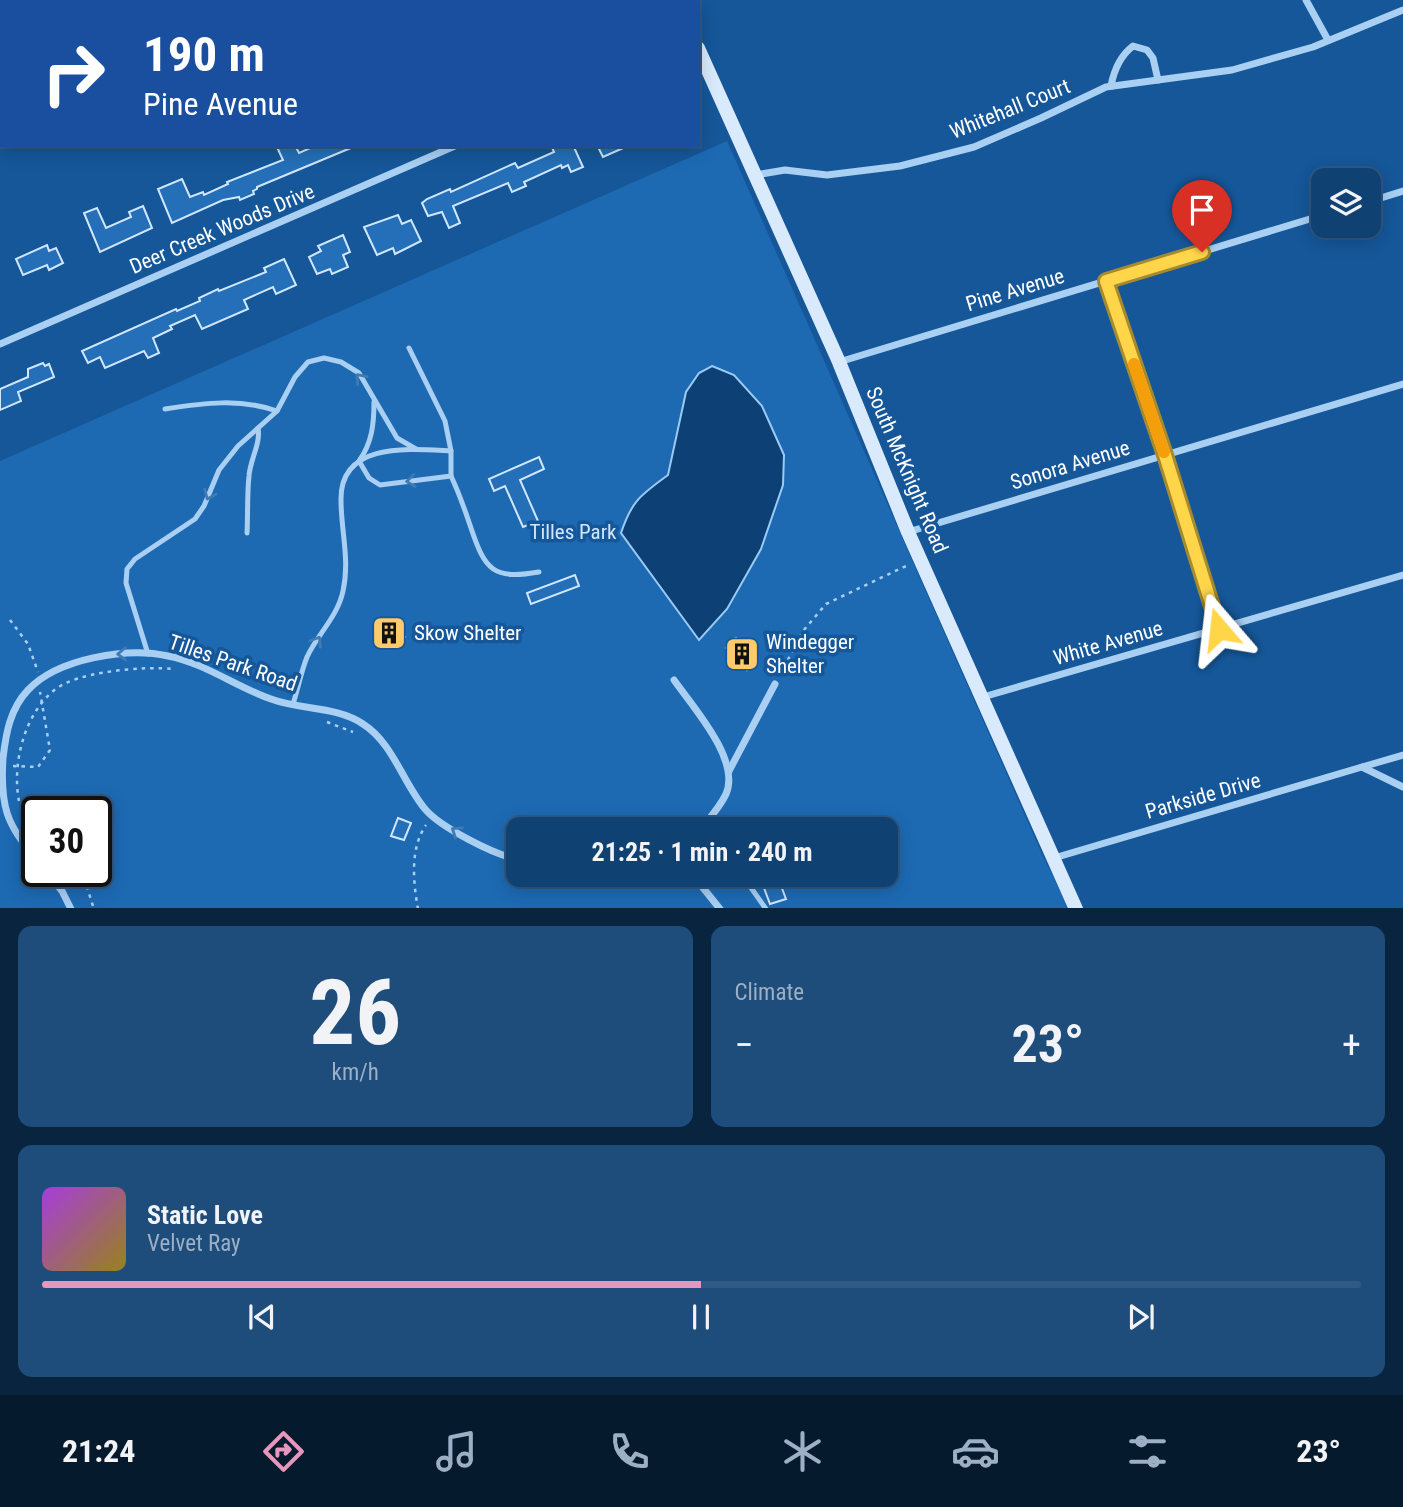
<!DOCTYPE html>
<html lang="en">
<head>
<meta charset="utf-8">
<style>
  body { margin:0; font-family:"Roboto Condensed",sans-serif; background:#1e4c7b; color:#f1f3f6; height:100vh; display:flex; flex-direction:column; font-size:26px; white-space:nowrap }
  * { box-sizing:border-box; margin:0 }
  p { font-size:23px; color:#9cafc4 }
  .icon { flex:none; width:38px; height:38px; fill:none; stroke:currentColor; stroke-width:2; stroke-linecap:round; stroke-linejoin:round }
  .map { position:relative; height:908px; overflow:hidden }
  .panel { display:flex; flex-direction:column; gap:18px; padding:18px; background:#09243f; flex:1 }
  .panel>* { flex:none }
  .banner { position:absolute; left:0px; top:0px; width:700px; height:147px; box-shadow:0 4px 18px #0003,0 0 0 2px #305a85; background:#1a4fa0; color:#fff; overflow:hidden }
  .tools { position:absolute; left:1311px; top:168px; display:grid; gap:14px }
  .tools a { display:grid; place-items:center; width:70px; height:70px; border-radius:14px; background:#104173; box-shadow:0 4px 18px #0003,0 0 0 2px #305a85; font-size:35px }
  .speed { position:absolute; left:21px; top:796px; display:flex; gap:14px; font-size:35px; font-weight:700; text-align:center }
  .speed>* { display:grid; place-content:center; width:91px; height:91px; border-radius:50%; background:#104173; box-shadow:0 4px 18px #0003,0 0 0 2px #305a85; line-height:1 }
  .speed .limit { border:4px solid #111; border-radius:10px; background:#fff; color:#111 }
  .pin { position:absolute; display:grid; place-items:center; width:60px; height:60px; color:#fff; margin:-72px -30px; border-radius:50% 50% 50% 0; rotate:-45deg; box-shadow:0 0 7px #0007 }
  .pin .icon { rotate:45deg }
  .me { position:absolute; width:77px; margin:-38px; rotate:343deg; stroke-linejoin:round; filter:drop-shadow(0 0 5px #0008) }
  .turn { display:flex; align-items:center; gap:24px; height:147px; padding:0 28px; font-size:32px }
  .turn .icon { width:91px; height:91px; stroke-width:2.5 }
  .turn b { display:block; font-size:49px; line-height:60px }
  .big { font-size:52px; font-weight:700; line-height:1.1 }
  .panel .tile { flex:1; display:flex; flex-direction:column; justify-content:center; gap:10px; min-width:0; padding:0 24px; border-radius:14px; background:#1e4c7b }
  .panel .dial { align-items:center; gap:0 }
  .dial b { font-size:91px; line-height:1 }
  .song { display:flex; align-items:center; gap:21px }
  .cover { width:84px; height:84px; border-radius:10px; background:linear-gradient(135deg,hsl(280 70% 55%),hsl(50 70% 35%)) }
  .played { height:7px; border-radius:4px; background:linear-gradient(90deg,#e797bd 50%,#305a85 50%) }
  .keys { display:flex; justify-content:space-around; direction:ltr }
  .heat { display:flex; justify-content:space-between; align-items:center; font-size:38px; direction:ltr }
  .panel .tiles { flex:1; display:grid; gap:18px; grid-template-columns:1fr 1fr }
  .tile:last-child { grid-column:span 2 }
  .trip { position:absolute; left:506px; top:817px; width:392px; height:70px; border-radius:14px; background:#104173; box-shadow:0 4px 18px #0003,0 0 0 2px #305a85; font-weight:700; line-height:70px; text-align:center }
  .tabs { display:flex; height:112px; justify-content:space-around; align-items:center; background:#061a2e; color:#9cafc4 }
  .tabs .icon { width:49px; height:49px }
  .tabs .active { color:#e797bd }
  .tabs b { font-size:32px; color:#f1f3f6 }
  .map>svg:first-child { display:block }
  .green { fill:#1d6ab3; fill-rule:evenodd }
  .water { fill:#0d4176; stroke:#9bcbf5; stroke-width:2 }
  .building { fill:#246fb8; stroke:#d1e7fd; stroke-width:2 }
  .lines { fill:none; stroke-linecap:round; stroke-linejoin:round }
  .path { stroke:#a9cff2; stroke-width:2.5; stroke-dasharray:3.5 5; stroke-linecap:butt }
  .service { stroke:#a9cff2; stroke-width:5 }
  .minor { stroke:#a9cff2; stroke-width:7 }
  .secondary { stroke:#d8eafc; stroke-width:14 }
  .oneway { stroke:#417bb4 }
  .route-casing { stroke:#a68a30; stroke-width:18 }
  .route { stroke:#ffd54a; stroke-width:12 }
  .slow { stroke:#f59e0b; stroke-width:12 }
  .labels { text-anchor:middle; stroke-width:7; stroke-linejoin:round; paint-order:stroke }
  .street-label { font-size:21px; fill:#fff; stroke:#155799 }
  .park-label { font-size:21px; fill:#d1e7fd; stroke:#155799 }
  .poi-label { font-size:21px; fill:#fff; stroke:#155799; text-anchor:start }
</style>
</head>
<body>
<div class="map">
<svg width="1403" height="909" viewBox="0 0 1403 909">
  <rect width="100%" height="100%" fill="#155799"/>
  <path class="green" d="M727,141L1042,854L1069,908H0V461ZM37,812H96V872H37ZM518,830H886V875H518Z"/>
  <path class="water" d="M712,366L734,375L762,406L784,455L783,485L761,549L727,609L699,640L621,533C632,500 641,495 668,475L686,392L699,373Z"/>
  <g class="building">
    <path d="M276,145H295L299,153L317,145H358L257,187V189L253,191L254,194L240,200L239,197L223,200L172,223L158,189L182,179L190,197L203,192L204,195L228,184L227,182L283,160Z"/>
    <path d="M551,145H573L583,167L571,172L568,165L562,168L561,165L524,182L526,186L512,192L508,183L453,206L460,223L449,228L442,212L428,216L422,203L427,199L450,189L451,192L515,163L518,168L554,152Z"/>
    <path d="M597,145H630L603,157Z"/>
    <path d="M143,206L152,228L100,252L84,213L97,208L106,228L131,217L129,212Z"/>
    <path d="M398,215L402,224L411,220L421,241L395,254L393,248L377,255L364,227Z"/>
    <path d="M343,235L350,252L343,255L348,267L332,274L330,269L317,274L309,257L321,251L318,246Z"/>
    <path d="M47,245L49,251L56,248L63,263L49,270L47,265L23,275L16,259Z"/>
    <path d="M284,259L296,285L276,294L273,287L244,300L248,309L202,329L195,315L170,326L172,329L153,338L159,353L148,358L144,351L105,368L100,357L88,363L82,351L176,309L177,311L200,301L199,298L218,289L219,291L266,272L264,268Z"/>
    <path d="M43,363L45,366L49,364L54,377L18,392L21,401L0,410V389L28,377V369Z"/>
    <path d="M539,457L544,469L520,480L538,521L523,527L505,486L494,491L489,479Z"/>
    <path d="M575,575L579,586L531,604L527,593Z"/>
    <path d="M382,619L405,637L397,647L374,629Z"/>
    <path d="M736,638L757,660L747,670L726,648Z"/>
    <path d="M398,818L411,823L404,840L391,836Z"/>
    <path d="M780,883L786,899L770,904L764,888Z"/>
  </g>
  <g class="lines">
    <g class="path">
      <path d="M10,620L28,644L38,672"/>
      <path d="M780,675L803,631L826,604L908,565"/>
      <path d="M327,722L353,732"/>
      <path d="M13,766L38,767L50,750L40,692"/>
      <path d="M37,839C0,800 17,706 66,683C92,671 145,666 173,669"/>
      <path d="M78,872L85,881L94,909"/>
      <path d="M669,875L678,879"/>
      <path d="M418,909C413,881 410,848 426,825"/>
    </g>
    <g class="service">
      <path d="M374,402C374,424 372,443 359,461L369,478L380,485L451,476V451"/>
      <path d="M165,409C204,403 240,398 277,411"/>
      <path d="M451,476C459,493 465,510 471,528C485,570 493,580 539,572"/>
      <path d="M247,533C248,514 247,495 249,476C250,460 261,443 258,428"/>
      <path d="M148,654L126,583L127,569L135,559L195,519L204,506L219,470L238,446L277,411L295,377L308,362L324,358L341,362L359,373L397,438L416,449"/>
      <path d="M293,704C298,689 301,672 307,657C317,635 338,616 343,591C350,560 341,531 341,500C340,441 411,449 451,451L445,421L409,348"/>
      <path d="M742,875L766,909"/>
    </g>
    <g class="minor">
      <path d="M1306,0L1328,40"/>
      <path d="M1111,86C1114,70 1120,56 1133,46L1147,50L1153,58L1158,80"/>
      <path d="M755,175L785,170L827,175L900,166L974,147L1041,118L1106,87L1232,70L1313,47L1403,10"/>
      <path d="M1368,202L1403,191"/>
      <path d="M1106,281L1165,455L1219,629"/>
      <path d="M0,344L457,145"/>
      <path d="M839,362L1323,215"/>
      <path d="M908,532L1403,384"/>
      <path d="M674,680C693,707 741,760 726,794C720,807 709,819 700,830"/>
      <path d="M983,697L1403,575"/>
      <path d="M1362,767L1403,755"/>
      <path d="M729,771L775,684"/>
      <path d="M1054,858L1362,767L1403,787"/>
      <path d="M37,860C6,825 0,805 3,758C6,733 10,709 28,690C58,658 128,647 168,656C205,663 236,687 271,699C300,710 337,706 363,724C393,743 403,783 425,809C440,827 496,856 518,859"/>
      <path d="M47,872L62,891L71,909"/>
      <path d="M688,875L700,884L720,909"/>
    </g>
    <g class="secondary">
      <path d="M677,0L678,2"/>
      <path d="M698,48L839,362L908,532L1076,909"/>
    </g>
  </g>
  <defs><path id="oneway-chevron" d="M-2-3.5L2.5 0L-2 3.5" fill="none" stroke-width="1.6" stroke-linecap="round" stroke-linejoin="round" transform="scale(1.75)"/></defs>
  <g class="oneway">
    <use href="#oneway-chevron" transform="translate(360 378) rotate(-131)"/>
    <use href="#oneway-chevron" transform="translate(411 481) rotate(173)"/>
    <use href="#oneway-chevron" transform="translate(209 495) rotate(113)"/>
    <use href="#oneway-chevron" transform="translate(317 641) rotate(-58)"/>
    <use href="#oneway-chevron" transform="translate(122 654) rotate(178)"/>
    <use href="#oneway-chevron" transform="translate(456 831) rotate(-146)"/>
  </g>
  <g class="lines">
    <g class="route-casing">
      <path id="route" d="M1202,252L1106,281L1165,455L1219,629"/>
    </g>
    <use href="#route" class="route"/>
    <path class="slow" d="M1134,364L1164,452"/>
  </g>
  <defs>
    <g id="building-square" transform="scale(1.75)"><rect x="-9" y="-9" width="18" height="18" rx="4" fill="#ffcb6a" stroke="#155799"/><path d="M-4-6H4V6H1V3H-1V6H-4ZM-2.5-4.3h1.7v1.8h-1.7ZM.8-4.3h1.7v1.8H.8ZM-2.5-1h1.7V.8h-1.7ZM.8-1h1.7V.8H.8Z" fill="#111"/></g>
  </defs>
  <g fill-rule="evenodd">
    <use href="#building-square" x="389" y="633"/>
    <use href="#building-square" x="742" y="654"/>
  </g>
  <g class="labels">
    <g class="street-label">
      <text transform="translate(1010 109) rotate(-22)" y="7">Whitehall Court</text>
      <text transform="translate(222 229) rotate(-23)" y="7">Deer Creek Woods Drive</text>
      <text transform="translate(1015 290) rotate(-17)" y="7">Pine Avenue</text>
      <text transform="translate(1070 465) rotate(-17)" y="7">Sonora Avenue</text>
      <text transform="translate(907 470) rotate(67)" y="7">South McKnight Road</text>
      <text transform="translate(1108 643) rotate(-16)" y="7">White Avenue</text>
      <text transform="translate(233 663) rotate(19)" y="7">Tilles Park Road</text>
      <text transform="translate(1203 796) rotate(-16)" y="7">Parkside Drive</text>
    </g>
    <g class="park-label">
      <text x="573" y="539">Tilles Park</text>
    </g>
    <g class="poi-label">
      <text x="414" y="640">Skow Shelter</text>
      <text x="766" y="649">Windegger<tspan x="766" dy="24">Shelter</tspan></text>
    </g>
  </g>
</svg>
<div class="tools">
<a><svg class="icon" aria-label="layers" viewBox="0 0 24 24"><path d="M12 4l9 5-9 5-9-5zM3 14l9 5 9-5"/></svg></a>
</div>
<div class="speed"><div class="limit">30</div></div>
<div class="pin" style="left:1202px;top:252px;background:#d93025"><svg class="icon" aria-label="arrive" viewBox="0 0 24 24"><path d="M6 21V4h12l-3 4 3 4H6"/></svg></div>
<svg class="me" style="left:1219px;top:629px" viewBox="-20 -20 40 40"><path d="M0-17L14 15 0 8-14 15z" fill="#ffd54a" stroke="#fff" stroke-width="4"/></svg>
<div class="trip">21:25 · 1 min · 240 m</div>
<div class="banner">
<div class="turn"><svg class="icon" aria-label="right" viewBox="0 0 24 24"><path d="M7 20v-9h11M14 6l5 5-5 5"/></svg><div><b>190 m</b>Pine Avenue</div></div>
</div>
</div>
<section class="panel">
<div class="tiles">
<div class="tile dial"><b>26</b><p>km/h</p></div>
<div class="tile"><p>Climate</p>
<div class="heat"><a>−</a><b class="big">23°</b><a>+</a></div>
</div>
<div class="tile">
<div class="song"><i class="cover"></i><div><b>Static Love</b><p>Velvet Ray</p></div></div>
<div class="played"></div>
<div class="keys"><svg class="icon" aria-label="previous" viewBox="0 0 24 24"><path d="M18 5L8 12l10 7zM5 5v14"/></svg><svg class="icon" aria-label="pause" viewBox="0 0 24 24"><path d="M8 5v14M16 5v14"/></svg><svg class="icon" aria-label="next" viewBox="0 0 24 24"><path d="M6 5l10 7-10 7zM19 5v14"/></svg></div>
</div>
</div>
</section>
<nav class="tabs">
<b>21:24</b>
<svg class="icon active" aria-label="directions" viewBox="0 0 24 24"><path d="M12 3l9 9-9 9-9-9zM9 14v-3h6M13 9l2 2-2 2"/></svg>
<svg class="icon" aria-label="music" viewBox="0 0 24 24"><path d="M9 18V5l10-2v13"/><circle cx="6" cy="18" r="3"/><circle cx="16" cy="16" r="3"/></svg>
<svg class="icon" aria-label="phone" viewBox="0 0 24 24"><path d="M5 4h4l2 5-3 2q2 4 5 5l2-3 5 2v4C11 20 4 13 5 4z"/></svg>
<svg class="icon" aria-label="climate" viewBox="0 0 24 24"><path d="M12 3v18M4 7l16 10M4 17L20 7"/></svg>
<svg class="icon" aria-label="car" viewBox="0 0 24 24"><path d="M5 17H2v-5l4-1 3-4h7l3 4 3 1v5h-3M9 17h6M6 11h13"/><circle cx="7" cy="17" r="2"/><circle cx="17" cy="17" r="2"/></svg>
<svg class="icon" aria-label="filters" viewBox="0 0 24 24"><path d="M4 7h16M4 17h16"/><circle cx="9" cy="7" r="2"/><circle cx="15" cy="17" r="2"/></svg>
<b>23°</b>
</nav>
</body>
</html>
